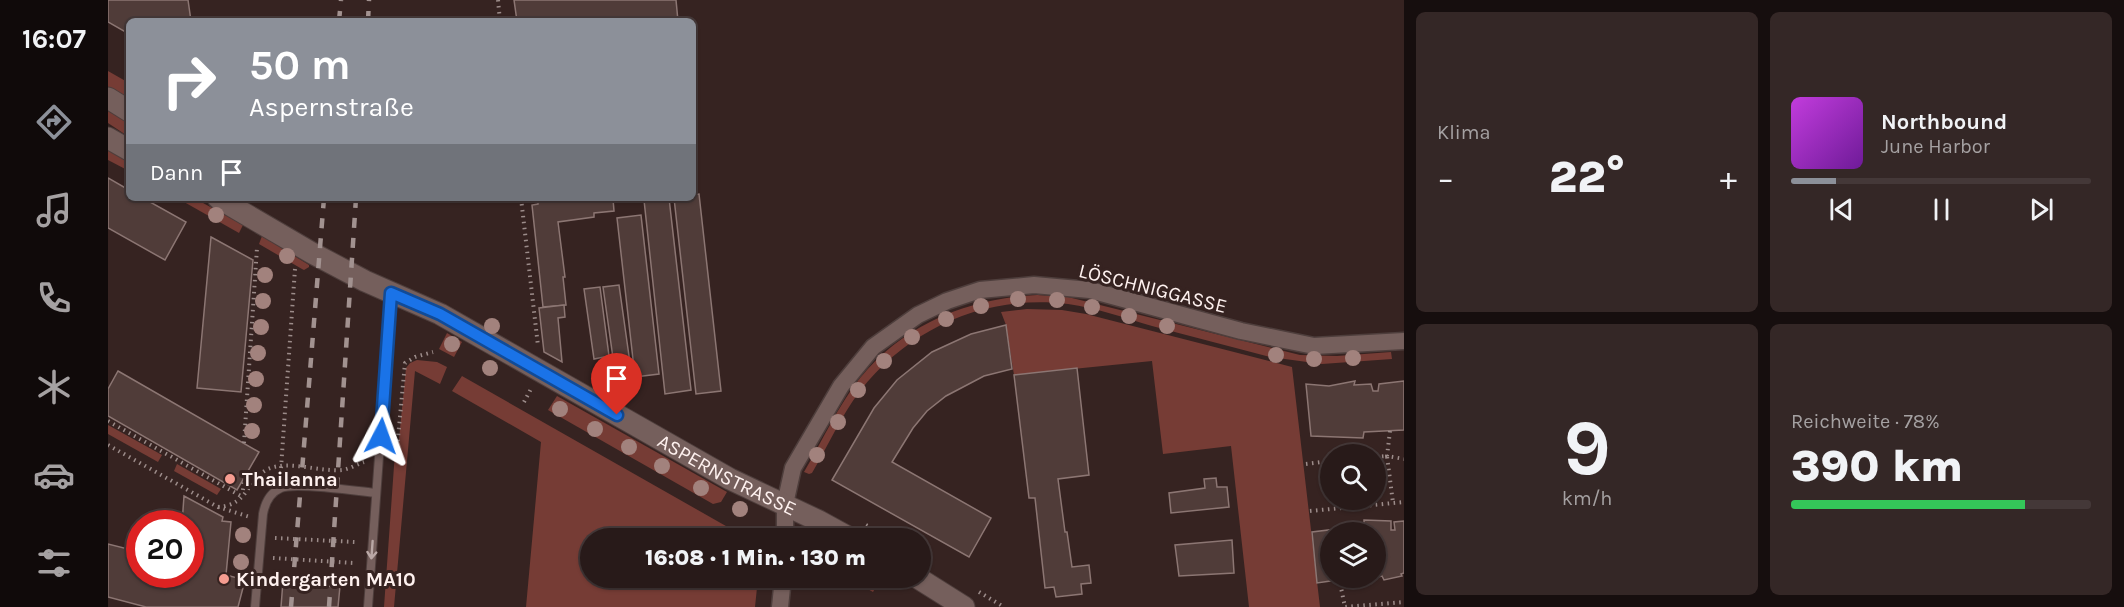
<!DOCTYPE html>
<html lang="de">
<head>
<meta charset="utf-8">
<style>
  body { margin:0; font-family:Karla,sans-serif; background:#342726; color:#f1f3f6; height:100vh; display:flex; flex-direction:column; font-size:22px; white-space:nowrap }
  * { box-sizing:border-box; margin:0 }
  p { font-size:20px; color:#a5a1a2 }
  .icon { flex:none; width:33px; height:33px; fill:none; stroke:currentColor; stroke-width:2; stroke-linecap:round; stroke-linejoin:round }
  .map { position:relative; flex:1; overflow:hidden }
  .panel { display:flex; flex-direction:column; gap:12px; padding:12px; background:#160e0e; width:720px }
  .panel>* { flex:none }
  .guide { position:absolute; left:18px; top:18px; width:570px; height:183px; border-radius:9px; box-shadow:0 2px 4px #0004,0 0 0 2px #443838; background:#8c9099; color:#fff; overflow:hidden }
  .buttons { position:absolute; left:1212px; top:444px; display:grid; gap:12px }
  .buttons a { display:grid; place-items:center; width:66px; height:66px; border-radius:50%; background:#281a19; box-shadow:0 2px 4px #0004,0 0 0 2px #443838; font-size:30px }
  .speed { position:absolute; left:18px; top:510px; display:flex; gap:12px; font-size:30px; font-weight:700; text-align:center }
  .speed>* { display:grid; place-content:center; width:78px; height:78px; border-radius:50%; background:#281a19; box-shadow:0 2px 4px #0004,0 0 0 2px #443838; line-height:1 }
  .speed .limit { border:9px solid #d22; background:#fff; color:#111 }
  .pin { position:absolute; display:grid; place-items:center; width:51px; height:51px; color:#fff; margin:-62px -26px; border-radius:50% 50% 50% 0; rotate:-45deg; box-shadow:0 0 6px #0007 }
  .pin .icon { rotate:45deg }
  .me { position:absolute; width:66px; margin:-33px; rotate:4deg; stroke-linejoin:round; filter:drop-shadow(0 0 4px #0008) }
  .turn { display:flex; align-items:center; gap:21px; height:126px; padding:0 24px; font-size:27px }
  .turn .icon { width:78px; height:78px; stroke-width:2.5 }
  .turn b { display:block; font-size:42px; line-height:51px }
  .then { display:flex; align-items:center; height:57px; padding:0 24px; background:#0003; gap:12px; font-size:22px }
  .big { font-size:45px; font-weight:800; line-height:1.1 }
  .panel .card { flex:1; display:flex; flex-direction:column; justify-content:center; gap:9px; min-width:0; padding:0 21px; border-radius:9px; background:#342726 }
  .panel .dial { align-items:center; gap:0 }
  .dial b { font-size:78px; line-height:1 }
  .song { display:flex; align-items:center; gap:18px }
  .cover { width:72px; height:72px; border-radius:9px; background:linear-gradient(135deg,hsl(290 70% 55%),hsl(280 70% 35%)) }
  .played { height:6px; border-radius:3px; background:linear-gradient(90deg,#8c9099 15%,#443838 15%) }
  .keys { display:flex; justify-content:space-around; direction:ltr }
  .heat { display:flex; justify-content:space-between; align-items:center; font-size:33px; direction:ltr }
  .charge { height:9px; border-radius:4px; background:linear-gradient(90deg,#34c759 78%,#443838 0) }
  .panel .tiles { flex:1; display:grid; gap:12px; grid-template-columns:repeat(2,1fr) }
  .trip { position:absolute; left:472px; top:528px; width:351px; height:60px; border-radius:30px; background:#281a19; box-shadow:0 2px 4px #0004,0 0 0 2px #443838; font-weight:800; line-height:60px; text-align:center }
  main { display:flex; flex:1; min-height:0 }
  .tab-bar { display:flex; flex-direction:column; width:108px; justify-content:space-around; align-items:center; background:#100a0a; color:#a5a1a2 }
  .tab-bar .icon { width:42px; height:42px }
  .tab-bar .active { color:#8c9099 }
  .tab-bar b { font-size:27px; color:#f1f3f6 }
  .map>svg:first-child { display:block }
  .green { fill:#763c35 }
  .building { fill:#503c39; stroke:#8c7673; stroke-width:1.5 }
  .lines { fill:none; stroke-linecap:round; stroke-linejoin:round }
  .service-casing { stroke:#4e3e3c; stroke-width:10 }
  .minor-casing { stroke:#4e3e3c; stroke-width:19 }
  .tertiary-casing { stroke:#4e3e3c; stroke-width:23 }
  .path { stroke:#9c8c8a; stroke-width:4; stroke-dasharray:1.5 4.5; stroke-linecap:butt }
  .service { stroke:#755f5c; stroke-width:8 }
  .minor { stroke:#755f5c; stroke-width:16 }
  .tertiary { stroke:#755f5c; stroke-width:21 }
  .rail { stroke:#a29290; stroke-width:4.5; stroke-dasharray:10 10; stroke-linecap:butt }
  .tree { fill:#a2827d }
  .oneway { stroke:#baa8a6 }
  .route-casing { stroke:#114b97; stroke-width:15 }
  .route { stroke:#1a73e8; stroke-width:10 }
  .poi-dot { fill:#f59c90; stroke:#362321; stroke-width:2 }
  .labels { text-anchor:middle; stroke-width:6; stroke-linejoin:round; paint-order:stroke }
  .street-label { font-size:20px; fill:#fef1ef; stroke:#362321 }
  .poi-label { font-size:20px; font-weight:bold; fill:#fef1ef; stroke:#362321; text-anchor:start }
</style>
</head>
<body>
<main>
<nav class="tab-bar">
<b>16:07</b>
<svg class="icon active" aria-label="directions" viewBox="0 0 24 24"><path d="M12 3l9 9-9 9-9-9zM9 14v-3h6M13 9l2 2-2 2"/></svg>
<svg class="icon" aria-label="music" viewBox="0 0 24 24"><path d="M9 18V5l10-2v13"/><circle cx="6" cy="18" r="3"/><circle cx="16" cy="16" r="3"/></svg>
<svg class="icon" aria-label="phone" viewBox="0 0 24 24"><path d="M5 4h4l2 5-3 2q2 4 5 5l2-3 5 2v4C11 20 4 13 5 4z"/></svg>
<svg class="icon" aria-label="climate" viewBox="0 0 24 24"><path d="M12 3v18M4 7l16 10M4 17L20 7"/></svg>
<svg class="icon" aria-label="car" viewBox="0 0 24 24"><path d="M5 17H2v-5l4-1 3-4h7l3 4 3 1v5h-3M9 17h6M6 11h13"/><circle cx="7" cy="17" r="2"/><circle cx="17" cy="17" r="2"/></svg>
<svg class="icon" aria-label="filters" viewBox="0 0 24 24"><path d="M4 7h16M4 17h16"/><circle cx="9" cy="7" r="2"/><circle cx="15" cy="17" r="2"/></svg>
</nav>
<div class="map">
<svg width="1296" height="607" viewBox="0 0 1296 607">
  <rect width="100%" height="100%" fill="#362321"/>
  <g class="green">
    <path d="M0,71L21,83V101L0,90Z"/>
    <path d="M0,108L21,120V137L0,123Z"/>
    <path d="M0,149L21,161V171L0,160Z"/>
    <path d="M69,198H86L135,225L131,233Z"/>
    <path d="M154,236L201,265V267L196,270L194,269L151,244Z"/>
    <path d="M929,295L960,297L1192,355L1229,356L1283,352L1284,359L1214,364L1162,357C1123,347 1083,336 1044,326C1017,318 988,308 960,304C880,294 802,327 752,391C733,416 720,446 704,473L701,474L696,472C714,441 730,406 752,378C796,324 861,298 929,295Z"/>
    <path d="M919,309L954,310L978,314L1184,367L1212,607H1141L1123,446L1055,454L1044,361L906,375L898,325L893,312Z"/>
    <path d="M339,333L354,342L346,357L331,349Z"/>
    <path d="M309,360L329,362L339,367L332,384L307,371L286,607H276L287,452L290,449L298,368L302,363Z"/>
    <path d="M354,376L639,538H483V578H650L647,607H418L433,442L344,391Z"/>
    <path d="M449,396L619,492L613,502L605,504L440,410Z"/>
    <path d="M0,425L54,455L50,462L0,434Z"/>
    <path d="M69,464L113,489L109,495L66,471Z"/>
    <path d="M740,578H766L770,583L765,592Z"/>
  </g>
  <g class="building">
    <path d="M0,0H80L83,21H21V34L0,22Z"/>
    <path d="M406,0H568L570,21H409Z"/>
    <path d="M0,178L21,190V198H35L78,222L57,260L0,228Z"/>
    <path d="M591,194L613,391L588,394L566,198H585V195Z"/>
    <path d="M430,198H484L485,202L505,199L506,211L486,213V217L450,222L457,277H455L458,305L435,307L424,205L430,204Z"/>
    <path d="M561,198L583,390L557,394L536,200Z"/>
    <path d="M533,215L551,374L527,377L509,218Z"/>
    <path d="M103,237L145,260L133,392L89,388Z"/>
    <path d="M511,285L522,363L506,365L495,287Z"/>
    <path d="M492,287L501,356L486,359L476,289Z"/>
    <path d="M456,305L457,317L450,318L454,362L436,352L431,308Z"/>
    <path d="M898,325L904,369L876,376L838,396L819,411L805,428L784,462L883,518L861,557L724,480L766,408L789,380L824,352L863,334Z"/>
    <path d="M969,368L981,475L950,479L957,532H959L964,567L981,565L983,583L973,584L974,594L948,597L946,587L937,588L927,498H921L906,375Z"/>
    <path d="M10,371L151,452L129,490L0,416V389Z"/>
    <path d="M1247,381L1246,385L1263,384L1265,391H1270L1271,384L1296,381V430L1256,432L1255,438L1203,436L1198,384L1221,386Z"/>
    <path d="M1108,478L1109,487H1119L1121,507L1063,513L1061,493L1097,488L1096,479Z"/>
    <path d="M76,496L115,517L114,521L123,522L118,575L137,580L130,607H38L0,597V544L32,552V574H82V566H85L88,556L82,555V524H74Z"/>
    <path d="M1256,520L1283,521V530H1287L1286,522L1296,521V573L1293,574L1294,576L1276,580L1274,576L1246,583L1245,578H1268V532H1222V578H1229V580L1209,583L1204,532L1245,527V523H1256Z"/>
    <path d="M1124,540L1126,573L1071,576L1067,545Z"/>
    <path d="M175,581L232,586L230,607H173Z"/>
  </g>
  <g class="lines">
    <g class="service-casing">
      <g id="service">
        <path d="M147,607L155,514C157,503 161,493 173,488C187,482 249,491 268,493"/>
        <path d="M260,607L283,293"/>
      </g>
    </g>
    <g class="minor-casing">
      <g id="minor">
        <path d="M677,538V504L685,468L733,386L765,347L810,315L839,301L872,290L926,285L982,290L1133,331L1206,346L1296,341"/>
        <path d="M672,607L675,578"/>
      </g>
    </g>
    <g class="tertiary-casing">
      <g id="tertiary">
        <path d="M0,98L21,111"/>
        <path d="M0,138L21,150"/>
        <path id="s1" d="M110,198L204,253L257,281L332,314L622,479L711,521L742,538"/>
        <path d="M810,578L856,607"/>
      </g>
    </g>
    <g class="path">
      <path d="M390,0L392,21"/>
      <path d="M413,198L430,346"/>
      <path d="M416,402L424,387"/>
      <path d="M0,421L133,496"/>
      <path d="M1282,431L1279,456L1296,459"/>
      <path d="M136,443L149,248"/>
      <path d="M0,445L110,507L142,517"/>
      <path d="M285,450L289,449L297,363L307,357L325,352"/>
      <path d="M1268,457L1279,456L1285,503"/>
      <path d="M1198,464L1222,461"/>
      <path d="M173,468L187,269"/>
      <path d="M135,490L136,478"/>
      <path d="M110,507C143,504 136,481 160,469C180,460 212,472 234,470C242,469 249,464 256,462"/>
      <path d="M1202,511L1296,502"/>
      <path d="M758,525L781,538"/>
      <path d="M167,538L247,542"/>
      <path d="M165,558L245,563"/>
      <path d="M1231,578L1237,607L1296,602"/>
      <path d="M871,592L896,607"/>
    </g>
    <use href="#service" class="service"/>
    <use href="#minor" class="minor"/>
    <use href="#tertiary" class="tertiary"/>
    <g class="rail">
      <path d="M231,21L233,0"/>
      <path d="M260,21L261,0"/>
      <path d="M183,607L216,198"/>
      <path d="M221,607L248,198"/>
    </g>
  </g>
  <g class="tree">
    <circle cx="108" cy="215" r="8"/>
    <circle cx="179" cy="256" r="8"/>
    <circle cx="157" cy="275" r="8"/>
    <circle cx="910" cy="299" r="8"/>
    <circle cx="949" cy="300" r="8"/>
    <circle cx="155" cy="301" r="8"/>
    <circle cx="873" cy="306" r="8"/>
    <circle cx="984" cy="307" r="8"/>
    <circle cx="1021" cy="316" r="8"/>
    <circle cx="838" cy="319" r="8"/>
    <circle cx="384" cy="326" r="8"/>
    <circle cx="1059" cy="326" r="8"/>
    <circle cx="153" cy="327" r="8"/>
    <circle cx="804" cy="337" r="8"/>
    <circle cx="344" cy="344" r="8"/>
    <circle cx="150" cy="353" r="8"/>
    <circle cx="1168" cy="355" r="8"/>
    <circle cx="1245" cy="358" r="8"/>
    <circle cx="1206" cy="359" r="8"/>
    <circle cx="776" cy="361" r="8"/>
    <circle cx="382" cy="368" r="8"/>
    <circle cx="148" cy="379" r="8"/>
    <circle cx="750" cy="390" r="8"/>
    <circle cx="146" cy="405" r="8"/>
    <circle cx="452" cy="409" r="8"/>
    <circle cx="730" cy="422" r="8"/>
    <circle cx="487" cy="429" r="8"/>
    <circle cx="144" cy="431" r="8"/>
    <circle cx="521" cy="447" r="8"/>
    <circle cx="709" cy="455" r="8"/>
    <circle cx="554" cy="466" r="8"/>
    <circle cx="593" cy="488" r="8"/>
    <circle cx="632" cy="509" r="8"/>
    <circle cx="135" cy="535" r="8"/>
    <circle cx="133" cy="562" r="8"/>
  </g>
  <defs><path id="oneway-shaft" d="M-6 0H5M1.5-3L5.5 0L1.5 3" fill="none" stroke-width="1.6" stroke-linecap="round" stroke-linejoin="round" transform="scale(1.5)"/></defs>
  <use class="oneway" href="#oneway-shaft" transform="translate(264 550) rotate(94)"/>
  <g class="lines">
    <g class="route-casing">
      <path id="route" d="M273,436L283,293L332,314L509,415"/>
    </g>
    <use href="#route" class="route"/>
  </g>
  <g class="poi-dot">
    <circle cx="122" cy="479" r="6"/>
    <circle cx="116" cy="579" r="6"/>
  </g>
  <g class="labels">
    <g class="street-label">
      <text transform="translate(1045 288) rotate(14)" y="7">LÖSCHNIGGASSE</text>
      <text dy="7" stroke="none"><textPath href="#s1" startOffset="580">ASPERNSTRASSE</textPath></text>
    </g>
    <g class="poi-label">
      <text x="134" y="486">Thailanna</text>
      <text x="128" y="586">Kindergarten MA10</text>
    </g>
  </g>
</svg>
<div class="buttons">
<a><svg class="icon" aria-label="search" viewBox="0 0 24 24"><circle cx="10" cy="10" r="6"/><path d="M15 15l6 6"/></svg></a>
<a><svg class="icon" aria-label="layers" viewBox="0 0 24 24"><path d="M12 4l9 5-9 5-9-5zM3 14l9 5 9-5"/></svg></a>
</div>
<div class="speed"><div class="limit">20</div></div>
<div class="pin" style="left:509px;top:415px;background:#d93025"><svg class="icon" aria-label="arrive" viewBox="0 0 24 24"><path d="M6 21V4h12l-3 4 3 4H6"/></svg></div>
<svg class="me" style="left:273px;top:436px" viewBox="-20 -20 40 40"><path d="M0-17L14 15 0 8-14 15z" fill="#1a73e8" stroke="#fff" stroke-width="4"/></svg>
<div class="trip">16:08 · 1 Min. · 130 m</div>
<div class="guide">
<div class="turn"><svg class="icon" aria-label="right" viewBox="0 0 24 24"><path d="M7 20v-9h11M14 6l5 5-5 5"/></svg><div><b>50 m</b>Aspernstraße</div></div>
<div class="then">Dann<svg class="icon" aria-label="arrive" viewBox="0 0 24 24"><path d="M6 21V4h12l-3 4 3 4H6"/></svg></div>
</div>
</div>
<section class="panel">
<div class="tiles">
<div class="card"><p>Klima</p>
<div class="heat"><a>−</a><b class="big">22°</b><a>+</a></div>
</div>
<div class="card">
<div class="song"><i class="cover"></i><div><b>Northbound</b><p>June Harbor</p></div></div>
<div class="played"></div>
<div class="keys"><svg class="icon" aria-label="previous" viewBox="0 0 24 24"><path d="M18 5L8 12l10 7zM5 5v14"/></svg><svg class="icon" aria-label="pause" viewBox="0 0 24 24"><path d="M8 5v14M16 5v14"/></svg><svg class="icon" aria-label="next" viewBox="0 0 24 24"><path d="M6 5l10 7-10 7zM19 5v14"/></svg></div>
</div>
<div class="card dial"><b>9</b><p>km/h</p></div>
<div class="card"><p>Reichweite · 78%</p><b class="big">390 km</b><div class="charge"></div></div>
</div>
</section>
</main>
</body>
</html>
